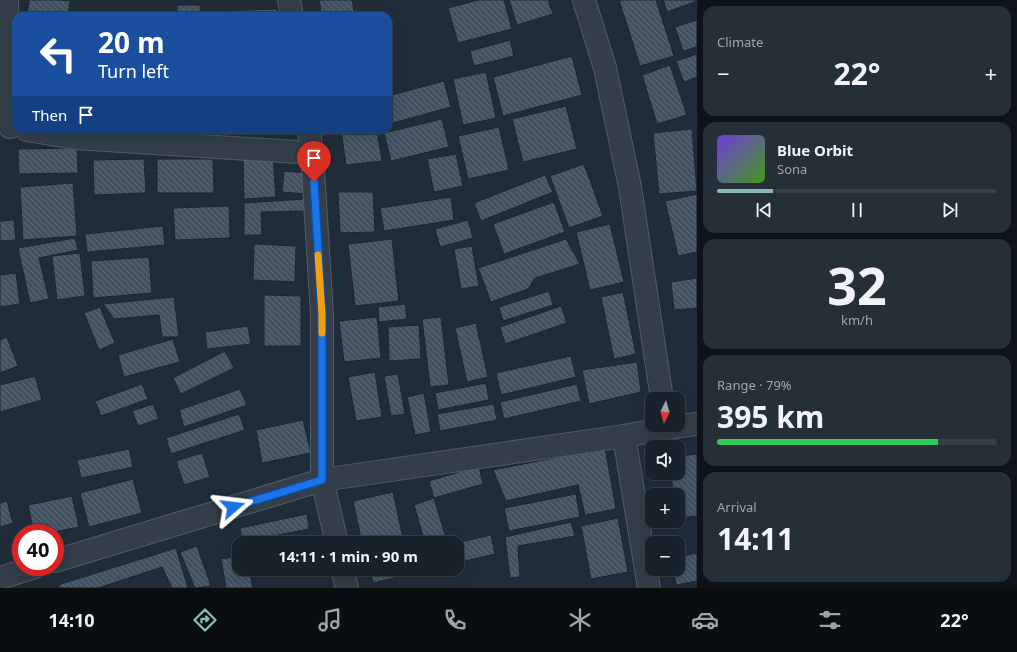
<!DOCTYPE html>
<html lang="en">
<head>
<meta charset="utf-8">
<style>
  body { margin:0; font-family:"Noto Sans",sans-serif; background:#252f37; color:#f1f3f6; height:100vh; display:flex; flex-direction:column; font-size:15px; white-space:nowrap }
  * { box-sizing:border-box; margin:0 }
  p { font-size:13px; color:#9fa4a9 }
  .icon { flex:none; width:22px; height:22px; fill:none; stroke:currentColor; stroke-width:2; stroke-linecap:round; stroke-linejoin:round }
  .map { position:relative; flex:1; overflow:hidden }
  .side { display:flex; flex-direction:column; gap:6px; padding:6px; background:#0d1318; width:320px }
  .side>* { flex:none }
  .top-card { position:absolute; left:12px; top:12px; width:380px; height:122px; border-radius:12px; box-shadow:0 4px 16px #0002,0 0 0 1px #363f47; background:#1a4fa0; color:#fff; overflow:hidden }
  .needle { width:26px; rotate:185deg }
  .controls { position:absolute; left:645px; top:392px; display:grid; gap:8px }
  .controls a { display:grid; place-items:center; width:40px; height:40px; border-radius:8px; background:#18222b; box-shadow:0 4px 16px #0002,0 0 0 1px #363f47; font-size:20px }
  .speed { position:absolute; left:12px; top:524px; display:flex; gap:8px; font-size:20px; font-weight:700; text-align:center }
  .speed>* { display:grid; place-content:center; width:52px; height:52px; border-radius:50%; background:#18222b; box-shadow:0 4px 16px #0002,0 0 0 1px #363f47; line-height:1 }
  .speed .limit { border:6px solid #d22; background:#fff; color:#111 }
  .pin { position:absolute; display:grid; place-items:center; width:34px; height:34px; color:#fff; margin:-41px -17px; border-radius:50% 50% 50% 0; rotate:-45deg; box-shadow:0 0 4px #0007 }
  .pin .icon { rotate:45deg }
  .me { position:absolute; width:44px; margin:-22px; rotate:73deg; stroke-linejoin:round; filter:drop-shadow(0 0 3px #0008) }
  .turn { display:flex; align-items:center; gap:14px; height:84px; padding:0 20px; font-size:18px }
  .turn .icon { width:52px; height:52px; stroke-width:2.5 }
  .turn b { display:block; font-size:28px; line-height:34px }
  .then { display:flex; align-items:center; height:38px; padding:0 20px; background:#0003; gap:8px; font-size:15px }
  .big { font-size:30px; font-weight:700; line-height:1.1 }
  .side .card { flex:1; display:flex; flex-direction:column; justify-content:center; gap:6px; min-width:0; padding:0 14px; border-radius:12px; background:#252f37 }
  .side .dial { align-items:center; gap:0 }
  .dial b { font-size:52px; line-height:1 }
  .song { display:flex; align-items:center; gap:12px }
  .cover { width:48px; height:48px; border-radius:6px; background:linear-gradient(135deg,hsl(260 70% 55%),hsl(100 70% 35%)) }
  .played { height:4px; border-radius:2px; background:linear-gradient(90deg,#8bbbb9 20%,#363f47 20%) }
  .keys { display:flex; justify-content:space-around; direction:ltr }
  .heat { display:flex; justify-content:space-between; align-items:center; font-size:22px; direction:ltr }
  .charge { height:6px; border-radius:3px; background:linear-gradient(90deg,#34c759 79%,#363f47 0) }
  .trip { position:absolute; left:232px; top:536px; width:232px; height:40px; border-radius:12px; background:#18222b; box-shadow:0 4px 16px #0002,0 0 0 1px #363f47; font-weight:700; line-height:40px; text-align:center }
  .tab-bar { display:flex; height:64px; justify-content:space-around; align-items:center; background:#0a0e11; color:#9fa4a9 }
  .tab-bar .icon { width:28px; height:28px }
  .tab-bar .active { color:#8bbbb9 }
  .tab-bar b { font-size:18px; color:#f1f3f6 }
  main { display:flex; flex:1; min-height:0 }
  .map>svg:first-child { display:block }
  .building { fill:url(#building-back-hatch); stroke:#1b2530 }
  .lines { fill:none; stroke-linecap:round; stroke-linejoin:round }
  .minor-casing { stroke:#515c67; stroke-width:24 }
  .tertiary-casing { stroke:#515c67; stroke-width:24 }
  .minor { stroke:#333e49; stroke-width:22 }
  .tertiary { stroke:#333e49; stroke-width:22 }
  .route-casing { stroke:#114b97; stroke-width:10 }
  .route { stroke:#1a73e8; stroke-width:7 }
  .slow { stroke:#f59e0b; stroke-width:7 }
</style>
</head>
<body>
<main>
<div class="map">
<svg width="697" height="588" viewBox="0 0 697 588">
  <defs>
    <pattern id="building-back-hatch" width="6" height="6" patternUnits="userSpaceOnUse"><rect width="6" height="6" fill="#425261"/><path d="M-1 5l2 2M0 0l6 6M5-1l2 2" fill="none" stroke="#5b6976"/></pattern>
  </defs>
  <rect width="100%" height="100%" fill="#202d39"/>
  <g class="building">
    <path d="M29,0H57L70,1L68,16H27Z"/>
    <path d="M319,0H352L355,16H322Z"/>
    <path d="M478,0H504L512,29L458,43L448,8Z"/>
    <path d="M509,0H548L553,14L517,25Z"/>
    <path d="M619,0H656L674,56L640,66Z"/>
    <path d="M663,0H697V1L667,12Z"/>
    <path d="M177,5H200L201,16H177Z"/>
    <path d="M277,9V16H215L214,11Z"/>
    <rect x="115" y="14" width="56" height="2"/>
    <path d="M697,20V47L683,51L675,27Z"/>
    <path d="M510,40L514,56L474,66L470,51Z"/>
    <path d="M697,54V77L684,82L676,61Z"/>
    <path d="M572,56L582,95L503,116L493,77Z"/>
    <path d="M670,65L687,115L657,124L642,75Z"/>
    <path d="M486,72L496,118L463,125L453,79Z"/>
    <path d="M444,81L451,107L389,124L388,121V96Z"/>
    <path d="M566,106L577,149L523,162L512,119Z"/>
    <path d="M442,119L449,147L391,161L384,133Z"/>
    <path d="M499,127L509,170L468,179L458,136Z"/>
    <path d="M692,129L697,191L659,194L653,133Z"/>
    <path d="M239,130H272V133L239,135Z"/>
    <path d="M341,130H377L382,161L346,165Z"/>
    <path d="M77,148L78,173L19,174L18,149Z"/>
    <path d="M456,154L463,186L434,192L427,159Z"/>
    <path d="M273,156L276,197L244,199L243,158Z"/>
    <path d="M144,159L146,193L94,195L93,160Z"/>
    <path d="M157,159H213L214,193H157Z"/>
    <path d="M584,164L603,216L569,228L550,176Z"/>
    <path d="M284,171L306,173L305,194L282,192Z"/>
    <path d="M545,175L553,192L481,221L474,203Z"/>
    <path d="M73,183L77,236L23,240L20,187Z"/>
    <path d="M338,192H373L375,232L340,233Z"/>
    <path d="M697,194V252L678,256L665,201Z"/>
    <path d="M451,197L454,220L384,231L380,208Z"/>
    <path d="M305,199L306,211L261,212L262,235H244V203Z"/>
    <path d="M554,202L565,232L504,254L493,224Z"/>
    <path d="M229,206L230,238L175,240L173,208Z"/>
    <path d="M14,220L16,240L0,241V221Z"/>
    <path d="M468,220L473,238L440,247L435,229Z"/>
    <path d="M610,224L624,282L590,290L576,232Z"/>
    <path d="M163,226L165,245L87,252L85,234Z"/>
    <path d="M75,238L78,250L39,258L49,299L30,303L18,248Z"/>
    <path d="M392,239L399,301L355,306L348,244Z"/>
    <path d="M566,239L580,264L535,278L528,289L491,302L478,268Z"/>
    <path d="M254,244L296,246L295,282L253,280Z"/>
    <path d="M472,246L479,286L461,289L454,249Z"/>
    <path d="M80,253L85,296L57,300L52,256Z"/>
    <path d="M149,257L152,293L93,298L91,261Z"/>
    <path d="M16,273L20,304L0,307V275Z"/>
    <path d="M697,278V308L674,310L671,282Z"/>
    <path d="M549,291L553,305L503,321L499,307Z"/>
    <path d="M623,292L636,354L614,359L601,297Z"/>
    <path d="M264,295L301,296V346H264Z"/>
    <path d="M174,297L179,337H162L159,315L114,319L103,304Z"/>
    <path d="M405,304L407,319L379,322L378,307Z"/>
    <path d="M561,306L567,323L505,344L500,327Z"/>
    <path d="M100,307L115,343L99,350L84,313Z"/>
    <path d="M377,317L381,358L344,362L339,321Z"/>
    <path d="M441,317L449,385L430,387L422,319Z"/>
    <path d="M476,323L488,377L467,382L455,328Z"/>
    <path d="M419,325L421,359L389,361L388,327Z"/>
    <path d="M248,326L251,344L207,349L205,332Z"/>
    <path d="M7,337L18,366L0,373V340Z"/>
    <path d="M173,339L180,362L124,377L118,355Z"/>
    <path d="M225,351L234,368L181,394L173,378Z"/>
    <path d="M571,356L576,377L501,395L496,373Z"/>
    <path d="M637,362L641,392L589,404L582,370Z"/>
    <path d="M375,372L382,417L356,421L348,377Z"/>
    <path d="M398,374L405,414L391,416L384,376Z"/>
    <path d="M35,376L42,400L0,412V385Z"/>
    <path d="M486,383L489,400L438,410L435,393Z"/>
    <path d="M142,384L148,399L101,416L95,401Z"/>
    <path d="M577,384L581,401L504,419L500,402Z"/>
    <path d="M240,389L247,405L184,427L179,410Z"/>
    <path d="M424,393L431,432L415,435L407,397Z"/>
    <path d="M153,404L159,419L138,426L132,411Z"/>
    <path d="M494,404L497,420L440,431L437,414Z"/>
    <path d="M239,414L245,430L171,454L166,438Z"/>
    <path d="M303,420L311,453L262,463L256,430Z"/>
    <path d="M605,448L616,509L585,515L578,485L506,501L493,470Z"/>
    <path d="M129,449L133,467L81,478L77,460Z"/>
    <path d="M202,453L210,477L184,485L176,461Z"/>
    <path d="M697,454V516L678,518V495H673L671,473H678V456Z"/>
    <path d="M479,466L483,484L434,498L429,481Z"/>
    <path d="M133,479L142,513L89,527L80,493Z"/>
    <path d="M393,492L404,543H362L353,501Z"/>
    <path d="M576,494L580,517L509,531L504,508Z"/>
    <path d="M72,496L79,527L49,533H34L28,505Z"/>
    <path d="M434,498L446,538L431,543H425L414,505Z"/>
    <path d="M7,501L13,523L0,527V503Z"/>
    <path d="M307,514L309,529L242,542L240,528Z"/>
    <path d="M618,518L628,572L591,579L581,526Z"/>
    <path d="M571,522L575,536L518,546L520,577L510,578L505,537Z"/>
    <path d="M491,535L495,554L457,563V543Z"/>
    <path d="M197,546L211,586L195,588L180,552Z"/>
    <path d="M176,548L188,588H172L162,567L98,588H60L58,585Z"/>
    <path d="M697,553V581L676,585L673,569H678V557Z"/>
    <path d="M239,556V569H249L253,588H226L221,559Z"/>
    <path d="M370,569H431L373,583Z"/>
  </g>
  <g class="lines">
    <g class="minor-casing">
      <g id="minor">
        <path d="M7,0L10,127"/>
        <path d="M289,0L292,16"/>
        <path d="M584,0L605,68L630,187L662,399"/>
        <path d="M27,130L75,138L312,153"/>
        <path d="M309,130L312,153L322,314V480L337,543"/>
        <path d="M624,436L649,588"/>
        <path d="M342,569L347,588"/>
      </g>
    </g>
    <g class="tertiary-casing">
      <g id="tertiary">
        <path d="M55,561L322,480L624,436L667,428L697,424"/>
        <path d="M0,578L35,567"/>
      </g>
    </g>
    <use href="#minor" class="minor"/>
    <use href="#tertiary" class="tertiary"/>
  </g>
  <g class="lines">
    <g class="route-casing">
      <path id="route" d="M233,507L322,480V314L314,182"/>
    </g>
    <use href="#route" class="route"/>
    <path class="slow" d="M318,255L322,314V333"/>
  </g>
</svg>
<div class="controls">
<a><svg class="needle" viewBox="-14 -14 28 28"><path d="M0-13l5 13h-10z" fill="#e53935"/><path d="M0 13l5-13h-10z" fill="#9fa4a9"/></svg></a>
<a><svg class="icon" aria-label="sound" viewBox="0 0 24 24"><path d="M4 9h4l5-4v14l-5-4H4zM17 9q2 3 0 6"/></svg></a>
<a>+</a>
<a>−</a>
</div>
<div class="speed"><div class="limit">40</div></div>
<div class="pin" style="left:314px;top:182px;background:#d93025"><svg class="icon" aria-label="arrive" viewBox="0 0 24 24"><path d="M6 21V4h12l-3 4 3 4H6"/></svg></div>
<svg class="me" style="left:233px;top:507px" viewBox="-20 -20 40 40"><path d="M0-17L14 15 0 8-14 15z" fill="#1a73e8" stroke="#fff" stroke-width="4"/></svg>
<div class="trip">14:11 · 1 min · 90 m</div>
<div class="top-card">
<div class="turn"><svg class="icon" aria-label="left" viewBox="0 0 24 24"><path d="M17 20v-9H6M10 6l-5 5 5 5"/></svg><div><b>20 m</b>Turn left</div></div>
<div class="then">Then<svg class="icon" aria-label="arrive" viewBox="0 0 24 24"><path d="M6 21V4h12l-3 4 3 4H6"/></svg></div>
</div>
</div>
<section class="side">
<div class="card"><p>Climate</p>
<div class="heat"><a>−</a><b class="big">22°</b><a>+</a></div>
</div>
<div class="card">
<div class="song"><i class="cover"></i><div><b>Blue Orbit</b><p>Sona</p></div></div>
<div class="played"></div>
<div class="keys"><svg class="icon" aria-label="previous" viewBox="0 0 24 24"><path d="M18 5L8 12l10 7zM5 5v14"/></svg><svg class="icon" aria-label="pause" viewBox="0 0 24 24"><path d="M8 5v14M16 5v14"/></svg><svg class="icon" aria-label="next" viewBox="0 0 24 24"><path d="M6 5l10 7-10 7zM19 5v14"/></svg></div>
</div>
<div class="card dial"><b>32</b><p>km/h</p></div>
<div class="card"><p>Range · 79%</p><b class="big">395 km</b><div class="charge"></div></div>
<div class="card"><p>Arrival</p><b class="big">14:11</b></div>
</section>
</main>
<nav class="tab-bar">
<b>14:10</b>
<svg class="icon active" aria-label="directions" viewBox="0 0 24 24"><path d="M12 3l9 9-9 9-9-9zM9 14v-3h6M13 9l2 2-2 2"/></svg>
<svg class="icon" aria-label="music" viewBox="0 0 24 24"><path d="M9 18V5l10-2v13"/><circle cx="6" cy="18" r="3"/><circle cx="16" cy="16" r="3"/></svg>
<svg class="icon" aria-label="phone" viewBox="0 0 24 24"><path d="M5 4h4l2 5-3 2q2 4 5 5l2-3 5 2v4C11 20 4 13 5 4z"/></svg>
<svg class="icon" aria-label="climate" viewBox="0 0 24 24"><path d="M12 3v18M4 7l16 10M4 17L20 7"/></svg>
<svg class="icon" aria-label="car" viewBox="0 0 24 24"><path d="M5 17H2v-5l4-1 3-4h7l3 4 3 1v5h-3M9 17h6M6 11h13"/><circle cx="7" cy="17" r="2"/><circle cx="17" cy="17" r="2"/></svg>
<svg class="icon" aria-label="filters" viewBox="0 0 24 24"><path d="M4 7h16M4 17h16"/><circle cx="9" cy="7" r="2"/><circle cx="15" cy="17" r="2"/></svg>
<b>22°</b>
</nav>
</body>
</html>
